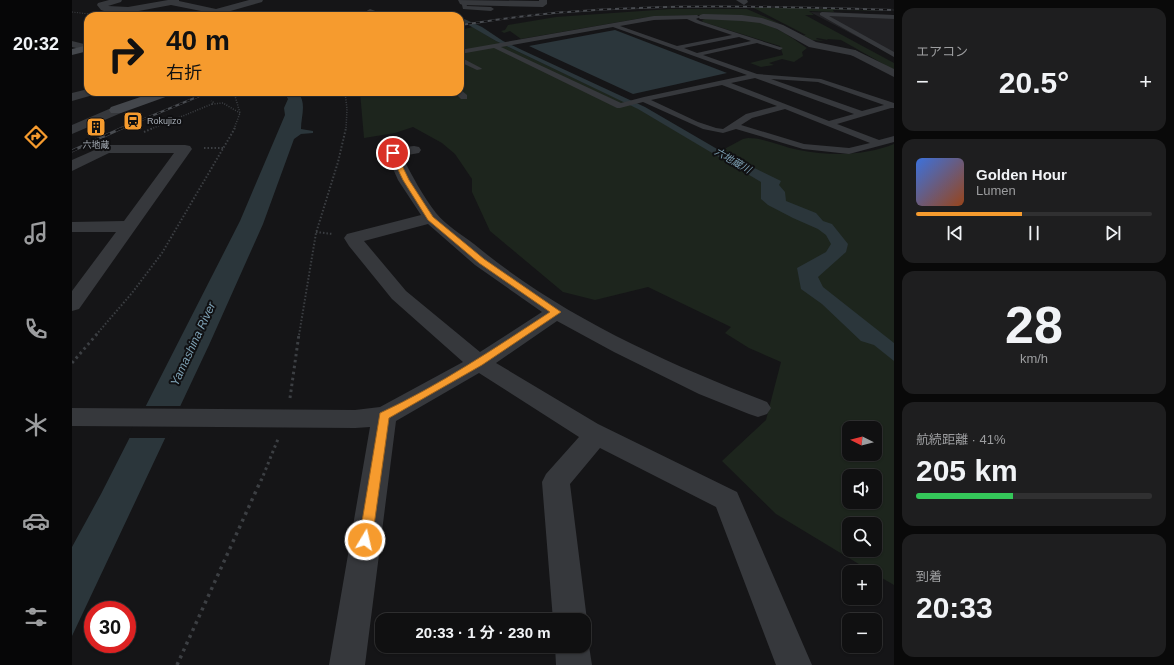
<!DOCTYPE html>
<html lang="ja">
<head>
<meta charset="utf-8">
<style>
  body { margin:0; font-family:Arial,"Noto Sans JP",sans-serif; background:#1e1e1f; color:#f1f3f6; height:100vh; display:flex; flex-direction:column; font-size:15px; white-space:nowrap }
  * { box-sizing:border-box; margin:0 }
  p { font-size:13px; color:#9c9d9f }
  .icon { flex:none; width:22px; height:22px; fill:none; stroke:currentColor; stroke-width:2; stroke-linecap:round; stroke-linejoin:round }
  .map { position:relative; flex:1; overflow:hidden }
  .side { display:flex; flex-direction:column; gap:8px; padding:8px; background:#090909; width:280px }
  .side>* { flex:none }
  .guide { position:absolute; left:12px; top:12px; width:380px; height:84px; border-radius:12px; box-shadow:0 1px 3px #0004,0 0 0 1px #303031; background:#f69b2e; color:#111; overflow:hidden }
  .needle { width:26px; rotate:276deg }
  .tools { position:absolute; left:770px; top:421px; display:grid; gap:8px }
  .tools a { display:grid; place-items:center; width:40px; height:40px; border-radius:8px; background:#101011; box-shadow:0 1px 3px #0004,0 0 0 1px #303031; font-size:20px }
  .speed { position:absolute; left:12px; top:601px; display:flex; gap:8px; font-size:20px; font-weight:700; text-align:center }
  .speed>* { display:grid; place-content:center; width:52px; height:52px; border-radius:50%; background:#101011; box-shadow:0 1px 3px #0004,0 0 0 1px #303031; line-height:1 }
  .speed .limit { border:6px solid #d22; background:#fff; color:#111 }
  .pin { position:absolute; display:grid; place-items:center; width:34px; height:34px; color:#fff; margin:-17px; border:2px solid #fff; border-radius:50%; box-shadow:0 1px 4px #0007 }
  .me { position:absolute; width:44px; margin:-22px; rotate:9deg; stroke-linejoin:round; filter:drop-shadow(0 0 3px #0008) }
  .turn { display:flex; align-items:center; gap:14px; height:84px; padding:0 16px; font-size:18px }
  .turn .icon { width:52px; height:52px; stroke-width:2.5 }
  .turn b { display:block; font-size:28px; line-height:34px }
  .big { font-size:30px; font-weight:700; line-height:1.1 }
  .side .widget { flex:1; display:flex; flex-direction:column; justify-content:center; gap:6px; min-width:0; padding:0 14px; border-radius:12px; background:#1e1e1f }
  .side .dial { align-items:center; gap:0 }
  .dial b { font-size:52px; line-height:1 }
  .song { display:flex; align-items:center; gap:12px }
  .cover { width:48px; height:48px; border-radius:6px; background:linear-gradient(135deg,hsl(220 70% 55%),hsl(20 70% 35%)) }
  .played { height:4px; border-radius:2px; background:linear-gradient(90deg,#f69b2e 45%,#303031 45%) }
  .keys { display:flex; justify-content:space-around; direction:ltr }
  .heat { display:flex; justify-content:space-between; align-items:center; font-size:22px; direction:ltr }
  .charge { height:6px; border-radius:3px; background:linear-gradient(90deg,#34c759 41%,#303031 0) }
  .trip { position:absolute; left:303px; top:613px; width:216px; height:40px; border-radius:12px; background:#101011; box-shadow:0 1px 3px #0004,0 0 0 1px #303031; font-weight:700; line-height:40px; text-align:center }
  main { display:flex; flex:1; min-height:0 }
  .tabs { display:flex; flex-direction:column; width:72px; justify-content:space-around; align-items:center; background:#060607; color:#9c9d9f }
  .tabs .icon { width:28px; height:28px }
  .tabs .selected { color:#f69b2e }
  .tabs b { font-size:18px; color:#f1f3f6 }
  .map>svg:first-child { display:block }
  .built { fill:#212124 }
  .green { fill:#1d251d; fill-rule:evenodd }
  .water { fill:#2b363b }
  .pier { fill:#151517 }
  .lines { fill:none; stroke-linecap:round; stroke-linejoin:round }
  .path-far4 { stroke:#3c3f43; stroke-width:1; stroke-dasharray:1 1.5; stroke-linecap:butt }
  .path-far3 { stroke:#3c3f43; stroke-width:1.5; stroke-dasharray:1 1.5; stroke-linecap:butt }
  .path-far2 { stroke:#3c3f43; stroke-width:2; stroke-dasharray:1.5 2; stroke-linecap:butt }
  .path-far1 { stroke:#3c3f43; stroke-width:3; stroke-dasharray:2.5 3.5; stroke-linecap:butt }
  .path { stroke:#3c3f43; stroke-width:3.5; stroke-dasharray:3 4.5; stroke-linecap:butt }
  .service { fill:#36383c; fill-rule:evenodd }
  .minor { fill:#36383c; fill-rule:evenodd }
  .tertiary { fill:#36383c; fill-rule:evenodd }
  .secondary { fill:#44474c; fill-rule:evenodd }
  .rail-far1-casing { stroke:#494c51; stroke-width:2 }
  .rail-casing { stroke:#494c51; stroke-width:3 }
  .rail-far1 { stroke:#101012; stroke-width:1.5; stroke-dasharray:4; stroke-linecap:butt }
  .rail { stroke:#101012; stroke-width:2; stroke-dasharray:6; stroke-linecap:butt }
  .route { fill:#f69b2e; stroke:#a0651e }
  .labels { text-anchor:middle; stroke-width:4; stroke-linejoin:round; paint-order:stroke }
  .far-poi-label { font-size:9px; fill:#a7aeb7; stroke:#101012; text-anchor:start }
  .far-water-label { font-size:10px; font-style:italic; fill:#7da0b3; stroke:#101012 }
  .water-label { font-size:12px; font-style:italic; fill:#7da0b3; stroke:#101012 }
</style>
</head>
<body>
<main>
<nav class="tabs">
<b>20:32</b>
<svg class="icon selected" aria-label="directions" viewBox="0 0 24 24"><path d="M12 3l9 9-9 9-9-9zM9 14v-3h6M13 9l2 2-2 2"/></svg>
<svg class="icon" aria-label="music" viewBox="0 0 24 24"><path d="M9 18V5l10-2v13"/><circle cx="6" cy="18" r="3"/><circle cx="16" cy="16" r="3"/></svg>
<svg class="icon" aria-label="phone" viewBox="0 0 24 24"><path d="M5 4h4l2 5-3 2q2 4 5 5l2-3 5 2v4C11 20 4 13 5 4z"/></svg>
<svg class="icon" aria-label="climate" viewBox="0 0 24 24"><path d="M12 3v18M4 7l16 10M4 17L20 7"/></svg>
<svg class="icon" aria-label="car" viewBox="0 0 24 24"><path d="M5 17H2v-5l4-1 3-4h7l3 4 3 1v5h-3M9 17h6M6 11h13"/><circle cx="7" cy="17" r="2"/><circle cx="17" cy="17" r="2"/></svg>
<svg class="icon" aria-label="filters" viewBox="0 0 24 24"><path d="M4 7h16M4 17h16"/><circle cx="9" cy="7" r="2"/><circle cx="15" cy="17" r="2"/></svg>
</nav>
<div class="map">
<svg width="822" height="665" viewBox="0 0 822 665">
  <rect width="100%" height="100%" fill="#151517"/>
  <path class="built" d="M738,12L822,15V56Z"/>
  <g class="green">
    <path d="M678,6L822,11L761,10L762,12L737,11L742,15H733L822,63V70L769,40L755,39L756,40L745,38L744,39L752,41L740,40L731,35H734Z"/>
    <path d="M598,9H675L709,24L698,21L630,15L591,16L570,18L449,39L438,31L432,33L429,31L433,30L436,25L484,17Z"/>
    <path d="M633,19C654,19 678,17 698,26C711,31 723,40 735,48L730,52L731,56L722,62L710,59L697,63L702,65L689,67L678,63L711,55L708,46L631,22L630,20Z"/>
    <path d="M401,27L424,41L565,108L643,154L671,139L676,138C693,138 710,147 727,150C759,156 792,156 822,144V585L803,574V572H800L704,514L650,461L694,420L709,362L677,348L653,333L659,327L576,287L523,300L491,292L418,231L400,192V179L383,154L370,143L341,127L323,133L292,138L288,92H388V30ZM777,428H803V454H777ZM777,476H803V502H777ZM777,524H803V550H777Z"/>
  </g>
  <g class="water">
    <path d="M388,17L410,27L431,41L450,50L573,107L652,153L709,181L707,185L713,192L714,201L744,213L751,221L760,224L776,244L774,252L746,277L751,287L822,343V361L802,345L789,341L750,304L729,289L725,268L754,252L759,244L754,235L746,229L721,218L696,205L689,199V182L566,109L424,41L388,20Z"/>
    <path d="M543,30L655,73L561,94L457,46Z"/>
    <path d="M212,92H226C235,104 229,116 229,129L241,131V133L229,134L222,139L191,224L137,345L0,636V547L29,494L168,221L213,115L212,108L216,99Z"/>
  </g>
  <path class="pier" d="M71,406H111L96,438H55Z"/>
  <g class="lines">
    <path class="path-far4" d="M0,12L17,14"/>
    <g class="path-far3">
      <path d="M273,92L275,109L274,129"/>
      <path d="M140,104L151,103L168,113"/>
      <path d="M79,129L140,104L141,102L139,101"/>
      <path d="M162,129L168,113L163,96"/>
    </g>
    <g class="path-far2">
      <path d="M72,132L81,128"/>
      <path d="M132,148H152"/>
      <path d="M244,232L261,234"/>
      <path d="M24,335L60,293L90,253L163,128"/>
      <path d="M227,335L244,233L266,162L274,128"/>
    </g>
    <g class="path-far1">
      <path d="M0,363L25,334"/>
      <path d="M218,398L227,334"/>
      <path d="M189,481L206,439"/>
    </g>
    <path class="path" d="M105,665L189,480"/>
    <g class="service">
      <path d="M389,1H393L395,6L419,7L422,9L419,11L391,9Z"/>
      <path d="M750,12L822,15V19L757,16L822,52V57L748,15V13Z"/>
      <path d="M625,15L628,17L624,19L628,21L711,48L708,50L685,43L631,55L685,74L749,79L822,103V108H819L765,124L807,140L822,136V142L777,154L731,149L664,129L651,133L631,129L571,102L548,108H545L422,48L388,54V50L582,16ZM615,19L624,23L660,35L605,46L548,26L582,20ZM541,27L675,75L572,97L549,103L429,47ZM667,37L679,41L625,53L612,48ZM683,78L782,114L757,121L659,83ZM699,79L746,82L812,105L790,111ZM650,85L705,106L674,114L651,129L644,128L626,122L579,100ZM713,109L798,143L777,148L732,144L669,125L680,118Z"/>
      <path d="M388,57L409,68L410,69L405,70L388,62Z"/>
      <path d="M389,90L395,95V99H389L382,92H388Z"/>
    </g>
    <g class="minor">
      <path d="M37,0H50L49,2L36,6L56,7L96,0H107V1L144,9L177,0H191L190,2L141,16H126L134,12L99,5L56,13L32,11L29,10L25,5L26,3Z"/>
      <path d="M386,0L467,1V0H475V4L471,7L391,5L388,4Z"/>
      <path d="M664,0H675L676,2L672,5Z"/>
      <path d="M298,9L311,14L313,16H295L293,12Z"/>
      <path d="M631,14L670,15L690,18L711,25L744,42L783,50L788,53L783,56L737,47L705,29L688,23L670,21L628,19L626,17L628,15Z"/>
      <path d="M0,41L16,45V51L0,47Z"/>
      <path d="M16,89V92H23L21,95L0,101V93Z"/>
      <path d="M318,142L323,143L326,148L342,146L347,147L349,150L347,153L330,156C340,176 351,196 364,213C374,225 390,235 402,244C487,315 592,362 695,402L699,408L695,414L686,417L677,414L627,394L542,352L485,321L424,363L526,424L665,492L740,665H704L644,507L528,448L498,484L515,620L512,626V620H481L470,482L474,474L507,437L407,373L324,421L293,665H257L298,427L283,428L0,426V408L283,410L308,407L391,362L320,299L277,246L272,238L275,234L349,215L326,180L311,146L313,143ZM356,224L403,265L470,312L408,352L334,291L292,241Z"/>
      <path d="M34,145H113L118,146L120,149L7,309L0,311V291L44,232H0V222L52,221L102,153H37L0,171V160Z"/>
      <path d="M512,634L517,646L520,665H484L483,646H512Z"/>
    </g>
    <g class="tertiary">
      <path d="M783,50L822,69V77L779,55L778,53L779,51Z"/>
      <path d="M44,106L49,107L51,110L49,113L0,134V125Z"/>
    </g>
    <g class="secondary">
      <path d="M16,45V51L0,55V49Z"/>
      <path d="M83,92H101L99,95L49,113H39L37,110L39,107Z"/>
    </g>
    <g class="rail-far1-casing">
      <g id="rail-far1">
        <path d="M388,25C424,20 460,14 496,12C604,3 713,7 822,10"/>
        <path d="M48,129L137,92"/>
      </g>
    </g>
    <g class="rail-casing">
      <path id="rail" d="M0,151L50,128"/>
    </g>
    <use href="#rail-far1" class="rail-far1"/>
    <use href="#rail" class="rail"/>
  </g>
  <path class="route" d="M319,151L324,153L337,180L361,217L412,259L489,312L410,365L317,418L300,540L298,544L293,546L289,544L287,540L308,413C368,385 423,348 478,312L407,263L356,220L331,180L318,153Z"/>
  <defs>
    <g id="station-square" transform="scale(1)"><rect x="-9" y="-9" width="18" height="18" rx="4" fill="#f69b2e" stroke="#101012"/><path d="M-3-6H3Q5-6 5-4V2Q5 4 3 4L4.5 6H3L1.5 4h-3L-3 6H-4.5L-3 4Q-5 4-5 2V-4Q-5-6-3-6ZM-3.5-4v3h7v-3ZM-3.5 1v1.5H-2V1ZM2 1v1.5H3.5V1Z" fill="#111"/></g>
    <g id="building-square" transform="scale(1)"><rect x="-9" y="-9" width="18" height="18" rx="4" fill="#f69b2e" stroke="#101012"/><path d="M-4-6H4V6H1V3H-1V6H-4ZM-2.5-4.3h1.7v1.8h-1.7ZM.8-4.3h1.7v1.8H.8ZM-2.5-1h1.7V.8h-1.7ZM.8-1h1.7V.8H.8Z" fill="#111"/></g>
  </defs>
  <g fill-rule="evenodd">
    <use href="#station-square" x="61" y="121"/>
    <use href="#building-square" x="24" y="127"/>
  </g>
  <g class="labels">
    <g class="far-poi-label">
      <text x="75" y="124">Rokujizo</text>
      <text x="24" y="148" text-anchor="middle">六地蔵</text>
    </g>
    <g class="far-water-label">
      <text transform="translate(661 160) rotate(30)" y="4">六地蔵川</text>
    </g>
    <g class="water-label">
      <text transform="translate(121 344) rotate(-65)" y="4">Yamashina River</text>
    </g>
  </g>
</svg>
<div class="tools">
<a><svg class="needle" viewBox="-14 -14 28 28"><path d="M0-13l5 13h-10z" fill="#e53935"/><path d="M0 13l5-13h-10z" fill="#9c9d9f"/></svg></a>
<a><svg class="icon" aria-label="sound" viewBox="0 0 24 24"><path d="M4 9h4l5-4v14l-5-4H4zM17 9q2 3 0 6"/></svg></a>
<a><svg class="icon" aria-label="search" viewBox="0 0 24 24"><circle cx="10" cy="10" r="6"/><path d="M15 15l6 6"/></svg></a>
<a>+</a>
<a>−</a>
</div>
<div class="speed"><div class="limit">30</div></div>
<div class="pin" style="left:321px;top:153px;background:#d93025"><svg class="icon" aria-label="arrive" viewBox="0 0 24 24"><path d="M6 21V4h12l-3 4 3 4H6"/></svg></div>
<svg class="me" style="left:293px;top:540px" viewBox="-20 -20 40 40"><circle r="17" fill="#f69b2e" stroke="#fff" stroke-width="3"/><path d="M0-11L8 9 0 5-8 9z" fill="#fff"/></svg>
<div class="trip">20:33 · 1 分 · 230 m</div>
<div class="guide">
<div class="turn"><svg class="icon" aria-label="right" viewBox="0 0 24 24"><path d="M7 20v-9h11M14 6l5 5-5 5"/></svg><div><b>40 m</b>右折</div></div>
</div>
</div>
<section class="side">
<div class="widget"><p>エアコン</p>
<div class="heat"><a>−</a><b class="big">20.5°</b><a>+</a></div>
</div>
<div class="widget">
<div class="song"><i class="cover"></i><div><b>Golden Hour</b><p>Lumen</p></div></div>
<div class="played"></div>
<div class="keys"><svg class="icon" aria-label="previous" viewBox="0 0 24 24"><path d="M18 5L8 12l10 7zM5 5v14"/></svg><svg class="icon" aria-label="pause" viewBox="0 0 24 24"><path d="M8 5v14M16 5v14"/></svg><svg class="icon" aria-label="next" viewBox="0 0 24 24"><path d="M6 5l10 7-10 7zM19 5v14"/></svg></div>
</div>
<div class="widget dial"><b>28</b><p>km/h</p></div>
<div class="widget"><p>航続距離 · 41%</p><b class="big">205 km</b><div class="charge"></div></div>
<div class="widget"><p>到着</p><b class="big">20:33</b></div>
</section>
</main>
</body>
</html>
